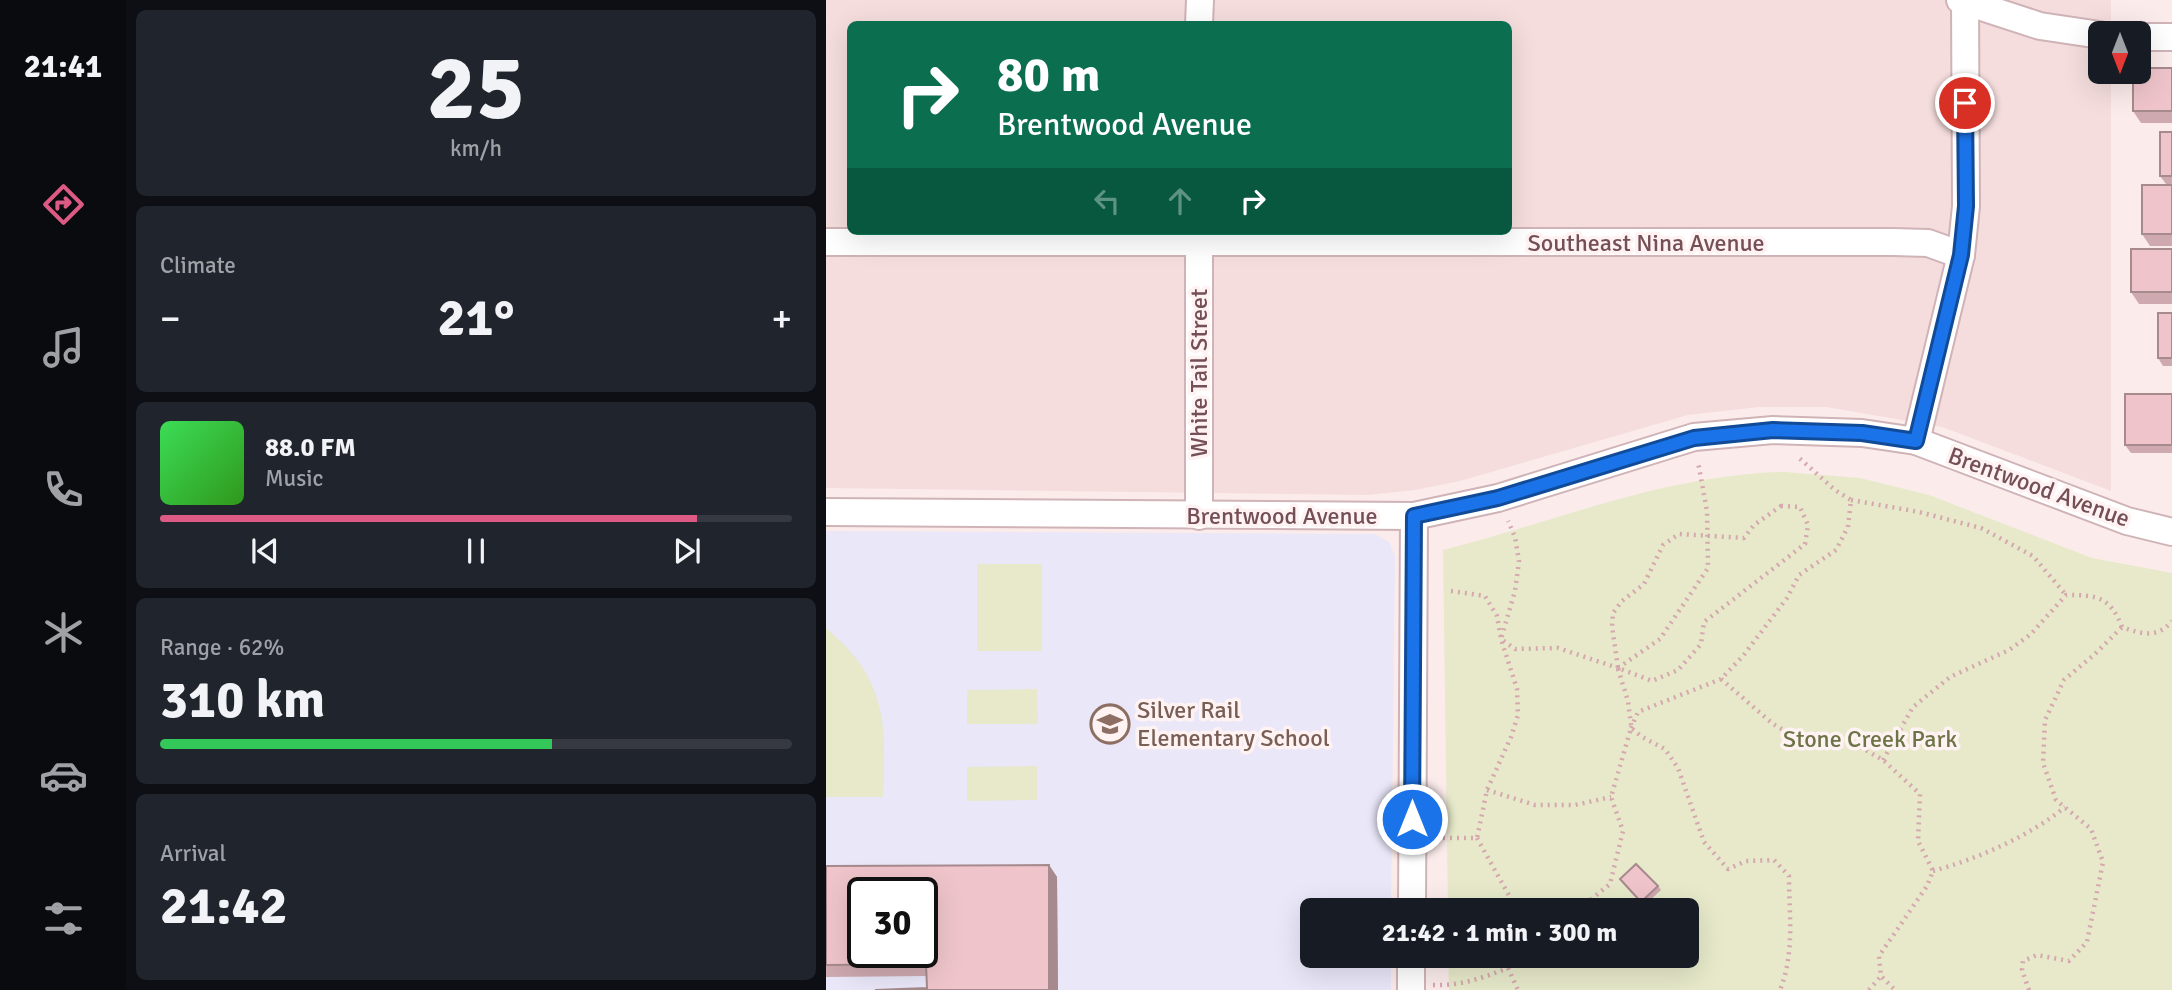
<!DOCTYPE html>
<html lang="en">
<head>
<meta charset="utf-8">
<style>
  body { margin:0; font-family:Signika,sans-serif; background:#20242c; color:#f1f3f6; height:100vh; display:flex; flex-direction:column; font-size:26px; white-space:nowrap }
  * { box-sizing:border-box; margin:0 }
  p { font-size:23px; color:#9ea1a6 }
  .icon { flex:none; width:38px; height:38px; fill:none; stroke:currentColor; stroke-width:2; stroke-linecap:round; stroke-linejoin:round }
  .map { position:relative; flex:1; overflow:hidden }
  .sheet { display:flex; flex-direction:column; gap:10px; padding:10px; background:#0d0f14; width:700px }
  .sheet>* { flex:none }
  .top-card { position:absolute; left:21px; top:21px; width:665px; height:214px; border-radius:10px; box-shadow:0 7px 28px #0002; background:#0b6e4f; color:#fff; overflow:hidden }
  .needle { width:46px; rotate:180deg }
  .buttons { position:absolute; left:1262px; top:21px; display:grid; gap:14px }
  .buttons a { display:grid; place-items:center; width:63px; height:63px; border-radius:10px; background:#171b24; box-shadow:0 7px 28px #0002; font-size:35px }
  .speed { position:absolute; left:21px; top:877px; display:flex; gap:14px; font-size:35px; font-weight:700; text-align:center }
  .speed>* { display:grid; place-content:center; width:91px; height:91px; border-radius:50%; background:#171b24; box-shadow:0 7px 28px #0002; line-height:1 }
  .speed .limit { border:4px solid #111; border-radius:10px; background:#fff; color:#111 }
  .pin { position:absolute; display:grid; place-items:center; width:60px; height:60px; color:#fff; margin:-30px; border:4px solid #fff; border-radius:50%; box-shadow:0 2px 7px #0007 }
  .me { position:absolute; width:77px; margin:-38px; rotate:0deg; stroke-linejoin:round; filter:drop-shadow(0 0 5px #0008) }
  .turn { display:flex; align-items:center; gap:24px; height:147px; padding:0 35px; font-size:32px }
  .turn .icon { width:91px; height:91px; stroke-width:2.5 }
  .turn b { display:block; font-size:49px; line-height:60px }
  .lanes { display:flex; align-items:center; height:66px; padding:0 35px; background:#0003; justify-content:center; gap:35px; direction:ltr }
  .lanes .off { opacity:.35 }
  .big { font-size:52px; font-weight:700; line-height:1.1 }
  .sheet .card { flex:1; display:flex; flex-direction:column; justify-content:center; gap:10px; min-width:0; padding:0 24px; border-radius:10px; background:#20242c }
  .sheet .dial { align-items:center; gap:0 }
  .dial b { font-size:91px; line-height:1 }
  .song { display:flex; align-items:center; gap:21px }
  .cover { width:84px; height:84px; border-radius:10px; background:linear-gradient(135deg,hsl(130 70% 55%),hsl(110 70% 35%)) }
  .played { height:7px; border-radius:4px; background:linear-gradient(90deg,#dc5a84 85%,#363941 85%) }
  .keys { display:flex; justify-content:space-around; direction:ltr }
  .heat { display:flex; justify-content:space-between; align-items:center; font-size:38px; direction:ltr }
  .charge { height:10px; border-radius:5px; background:linear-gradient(90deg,#34c759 62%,#363941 0) }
  .trip { position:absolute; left:474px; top:898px; width:399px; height:70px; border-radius:10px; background:#171b24; box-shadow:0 7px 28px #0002; font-weight:700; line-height:70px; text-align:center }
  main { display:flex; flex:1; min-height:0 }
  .dock { display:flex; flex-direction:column; width:126px; justify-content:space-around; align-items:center; background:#090b0e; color:#9ea1a6 }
  .dock .icon { width:49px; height:49px }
  .dock .on { color:#dc5a84 }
  .dock b { font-size:32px; color:#f1f3f6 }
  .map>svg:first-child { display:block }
  .residential { fill:#f5dddd; fill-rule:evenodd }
  .education { fill:#e9e7f8; fill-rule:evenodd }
  .green { fill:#e7e9ca }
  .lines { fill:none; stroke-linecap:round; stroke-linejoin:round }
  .street-casing { stroke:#cfb3b7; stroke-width:30 }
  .path { stroke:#d5a7ae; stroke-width:4.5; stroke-dasharray:2 5; stroke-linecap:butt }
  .street { stroke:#fff; stroke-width:26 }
  .wall { fill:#cea9af }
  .shaded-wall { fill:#a78a8e }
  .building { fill:#efc5cb; stroke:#a78a8e; stroke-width:2; fill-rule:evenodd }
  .route-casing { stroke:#114b97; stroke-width:18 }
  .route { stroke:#1a73e8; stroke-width:12 }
  .labels { text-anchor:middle; stroke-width:7; stroke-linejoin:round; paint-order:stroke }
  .street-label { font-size:24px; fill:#754f56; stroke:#fef2f2 }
  .education-label { font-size:24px; fill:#785e54; stroke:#fef2f2; text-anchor:start }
  .park-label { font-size:24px; fill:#6d7445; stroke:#fef2f2 }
</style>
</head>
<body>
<main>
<nav class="dock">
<b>21:41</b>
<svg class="icon on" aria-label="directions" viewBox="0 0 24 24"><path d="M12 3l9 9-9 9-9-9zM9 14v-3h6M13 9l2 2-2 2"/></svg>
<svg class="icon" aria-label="music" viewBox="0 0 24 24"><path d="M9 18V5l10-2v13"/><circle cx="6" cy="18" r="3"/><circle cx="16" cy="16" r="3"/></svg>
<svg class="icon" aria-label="phone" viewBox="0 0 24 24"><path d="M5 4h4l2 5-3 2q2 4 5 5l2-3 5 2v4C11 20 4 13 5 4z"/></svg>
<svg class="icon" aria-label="climate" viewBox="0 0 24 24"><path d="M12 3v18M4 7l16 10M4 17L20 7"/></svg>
<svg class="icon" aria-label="car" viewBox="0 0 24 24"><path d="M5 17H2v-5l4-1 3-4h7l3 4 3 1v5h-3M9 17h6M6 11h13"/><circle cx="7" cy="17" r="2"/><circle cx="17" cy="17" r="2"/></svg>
<svg class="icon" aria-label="filters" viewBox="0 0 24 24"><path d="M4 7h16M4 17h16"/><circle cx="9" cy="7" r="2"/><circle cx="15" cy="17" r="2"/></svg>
</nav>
<section class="sheet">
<div class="card dial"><b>25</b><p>km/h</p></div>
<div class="card"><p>Climate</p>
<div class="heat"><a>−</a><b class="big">21°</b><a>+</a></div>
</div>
<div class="card">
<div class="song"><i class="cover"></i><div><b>88.0 FM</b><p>Music</p></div></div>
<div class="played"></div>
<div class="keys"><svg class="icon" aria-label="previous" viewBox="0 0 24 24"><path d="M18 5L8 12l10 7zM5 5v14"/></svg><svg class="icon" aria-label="pause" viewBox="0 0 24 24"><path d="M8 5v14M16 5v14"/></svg><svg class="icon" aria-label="next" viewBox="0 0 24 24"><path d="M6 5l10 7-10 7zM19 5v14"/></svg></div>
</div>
<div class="card"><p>Range · 62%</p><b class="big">310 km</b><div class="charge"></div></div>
<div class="card"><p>Arrival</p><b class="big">21:42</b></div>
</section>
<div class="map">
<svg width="1346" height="990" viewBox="0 0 1346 990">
  <rect width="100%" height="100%" fill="#fbeceb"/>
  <path class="residential" d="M0,0H1285V33H1274V72H1285V491L1116,427L1000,407H933L862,415L634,481L589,490L542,495L0,488ZM24,24H682V231H24Z"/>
  <path class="education" d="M0,531L549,534L563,542L569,556L565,910H486V956H565V990H0ZM37,892H96V952H37Z"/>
  <g class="green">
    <path d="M958,472L1034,478L1103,495L1266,558L1346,573V990H623L622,956H861V910H622L617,550C732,521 838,475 958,472Z"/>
    <rect x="151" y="564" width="65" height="87"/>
    <path d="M0,628C61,679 60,723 57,797H0Z"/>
    <path d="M211,689L212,724H141V690Z"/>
    <path d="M211,766V800L141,801V767Z"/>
  </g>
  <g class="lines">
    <g class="street-casing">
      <g id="street">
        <path d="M1134,0L1214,26L1274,35"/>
        <path d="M373,24L374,0"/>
        <path d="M1312,37H1346"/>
        <path d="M0,242H1067L1102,243L1135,255"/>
        <path d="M1090,441L1135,255L1140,206L1139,0"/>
        <path d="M0,512L588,516L672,498L868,437L947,430L1036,433L1090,441L1301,521L1346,532"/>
        <path d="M373,516V231"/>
        <path d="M586,910L588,516"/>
        <path d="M585,990V956"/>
      </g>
    </g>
    <g class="path">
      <path d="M1025,500L1093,512L1155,528L1207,556L1240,595"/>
      <path d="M955,506L974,507L982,525L979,544L878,622L875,644L852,670L826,681L792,668L786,626L787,613L796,601L818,584L837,545L853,534L918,538L928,525Z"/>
      <path d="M625,591L659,596L671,616L675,639L689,649L732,648L792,668"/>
      <path d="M792,668L834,639L882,568L881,511L872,462"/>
      <path d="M792,669L802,701L805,725"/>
      <path d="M895,679L947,724L968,736L1022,740L1057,760L1094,794L1092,841L1107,871L1101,886L1053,956L1055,976L1069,990"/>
      <path d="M805,728L812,712L895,679L917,656L961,598L973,575L1010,550L1022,527L1025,500L1009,490L972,457"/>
      <path d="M1057,760L1087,707L1124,677L1183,650L1205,634L1240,595C1272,595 1284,597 1296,627C1315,634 1331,639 1346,621"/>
      <path d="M661,790L709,805H749L785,797"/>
      <path d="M610,838H651L661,790L685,737L692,715L691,689L675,639L689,591L693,561L689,537L682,521"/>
      <path d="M651,838L690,908"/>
      <path d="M1107,871C1151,859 1204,836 1239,807"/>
      <path d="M690,908L757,906L784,884L797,831L785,797L805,728L816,737L839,749L852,768L878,842L902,869L920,861L948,860L963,876C963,916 969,952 954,990"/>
      <path d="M682,968L692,990"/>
      <path d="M607,985C635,986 656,978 682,968V956"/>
      <path d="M1043,990L1055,976"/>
      <path d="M1203,990L1196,970L1197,961L1211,955L1243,961L1261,942L1277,862L1265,829L1230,800L1217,763L1219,720L1238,680L1269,654L1296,627"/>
    </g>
    <use href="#street" class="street"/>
  </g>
  <g class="wall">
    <path d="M1346,68V123H1315L1307,111Z"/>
    <path d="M1346,132V184H1340L1334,176Z"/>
    <path d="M1346,185V246H1324L1316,234Z"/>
    <path d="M1346,249V304H1313L1305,292Z"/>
    <path d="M1346,313V366H1337L1332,358Z"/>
    <path d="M1346,394V453H1305L1299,445Z"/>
    <path d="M223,865L231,877L232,990H49L101,988L100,976L0,977V866Z"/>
    <path d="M794,879L832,886L835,890L818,906Z"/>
  </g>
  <path class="shaded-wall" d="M223,865L231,877L232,990H223Z"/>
  <g class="building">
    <path d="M1312,68H1346V111H1307V72H1312Z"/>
    <rect x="1334" y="132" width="12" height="44"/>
    <rect x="1316" y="185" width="30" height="49"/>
    <rect x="1305" y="249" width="41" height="43"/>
    <rect x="1332" y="313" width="14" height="45"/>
    <rect x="1299" y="394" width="47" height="51"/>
    <path d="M810,864L832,886L815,902L794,879Z"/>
    <path d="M223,865V990H49L101,988L100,964L0,965V866ZM37,892H96V952H37Z"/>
  </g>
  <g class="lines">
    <g class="route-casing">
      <path id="route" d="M586,819L588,516L672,498L868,438L947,430L1036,433L1090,441L1135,255L1140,206L1139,103"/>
    </g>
    <use href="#route" class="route"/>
  </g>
  <defs>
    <g id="school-ring" transform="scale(2.0125)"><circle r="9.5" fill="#fef2f2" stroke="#8d6e63" stroke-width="1.5"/><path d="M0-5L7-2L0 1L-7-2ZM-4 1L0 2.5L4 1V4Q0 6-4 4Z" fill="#8d6e63"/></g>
  </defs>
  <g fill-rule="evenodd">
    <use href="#school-ring" x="284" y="724"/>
  </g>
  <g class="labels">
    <g class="street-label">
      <text x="820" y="251">Southeast Nina Avenue</text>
      <text transform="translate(373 373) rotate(-90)" y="8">White Tail Street</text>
      <text transform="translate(1213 487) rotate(20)" y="8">Brentwood Avenue</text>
      <text x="456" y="524">Brentwood Avenue</text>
    </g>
    <g class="education-label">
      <text x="311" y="718">Silver Rail<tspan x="311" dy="28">Elementary School</tspan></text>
    </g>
    <g class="park-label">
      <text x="1044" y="747">Stone Creek Park</text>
    </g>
  </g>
</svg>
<div class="buttons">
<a><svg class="needle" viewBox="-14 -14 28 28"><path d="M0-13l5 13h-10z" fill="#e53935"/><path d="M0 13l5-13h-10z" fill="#9ea1a6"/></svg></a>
</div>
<div class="speed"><div class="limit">30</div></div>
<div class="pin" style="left:1139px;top:103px;background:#d93025"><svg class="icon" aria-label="arrive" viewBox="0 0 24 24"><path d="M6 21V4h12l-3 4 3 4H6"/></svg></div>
<svg class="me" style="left:586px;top:819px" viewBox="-20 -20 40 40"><circle r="17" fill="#1a73e8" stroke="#fff" stroke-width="3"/><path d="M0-11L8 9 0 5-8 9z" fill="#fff"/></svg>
<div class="trip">21:42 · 1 min · 300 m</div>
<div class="top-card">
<div class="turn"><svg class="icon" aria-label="right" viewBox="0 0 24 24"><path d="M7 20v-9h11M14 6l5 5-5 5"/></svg><div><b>80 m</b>Brentwood Avenue</div></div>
<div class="lanes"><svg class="icon off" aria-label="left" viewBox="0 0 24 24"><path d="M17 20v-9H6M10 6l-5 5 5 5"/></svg><svg class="icon off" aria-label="ahead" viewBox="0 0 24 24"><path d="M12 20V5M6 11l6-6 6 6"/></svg><svg class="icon" aria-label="right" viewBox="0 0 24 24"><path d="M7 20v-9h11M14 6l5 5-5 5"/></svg></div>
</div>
</div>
</main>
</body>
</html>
